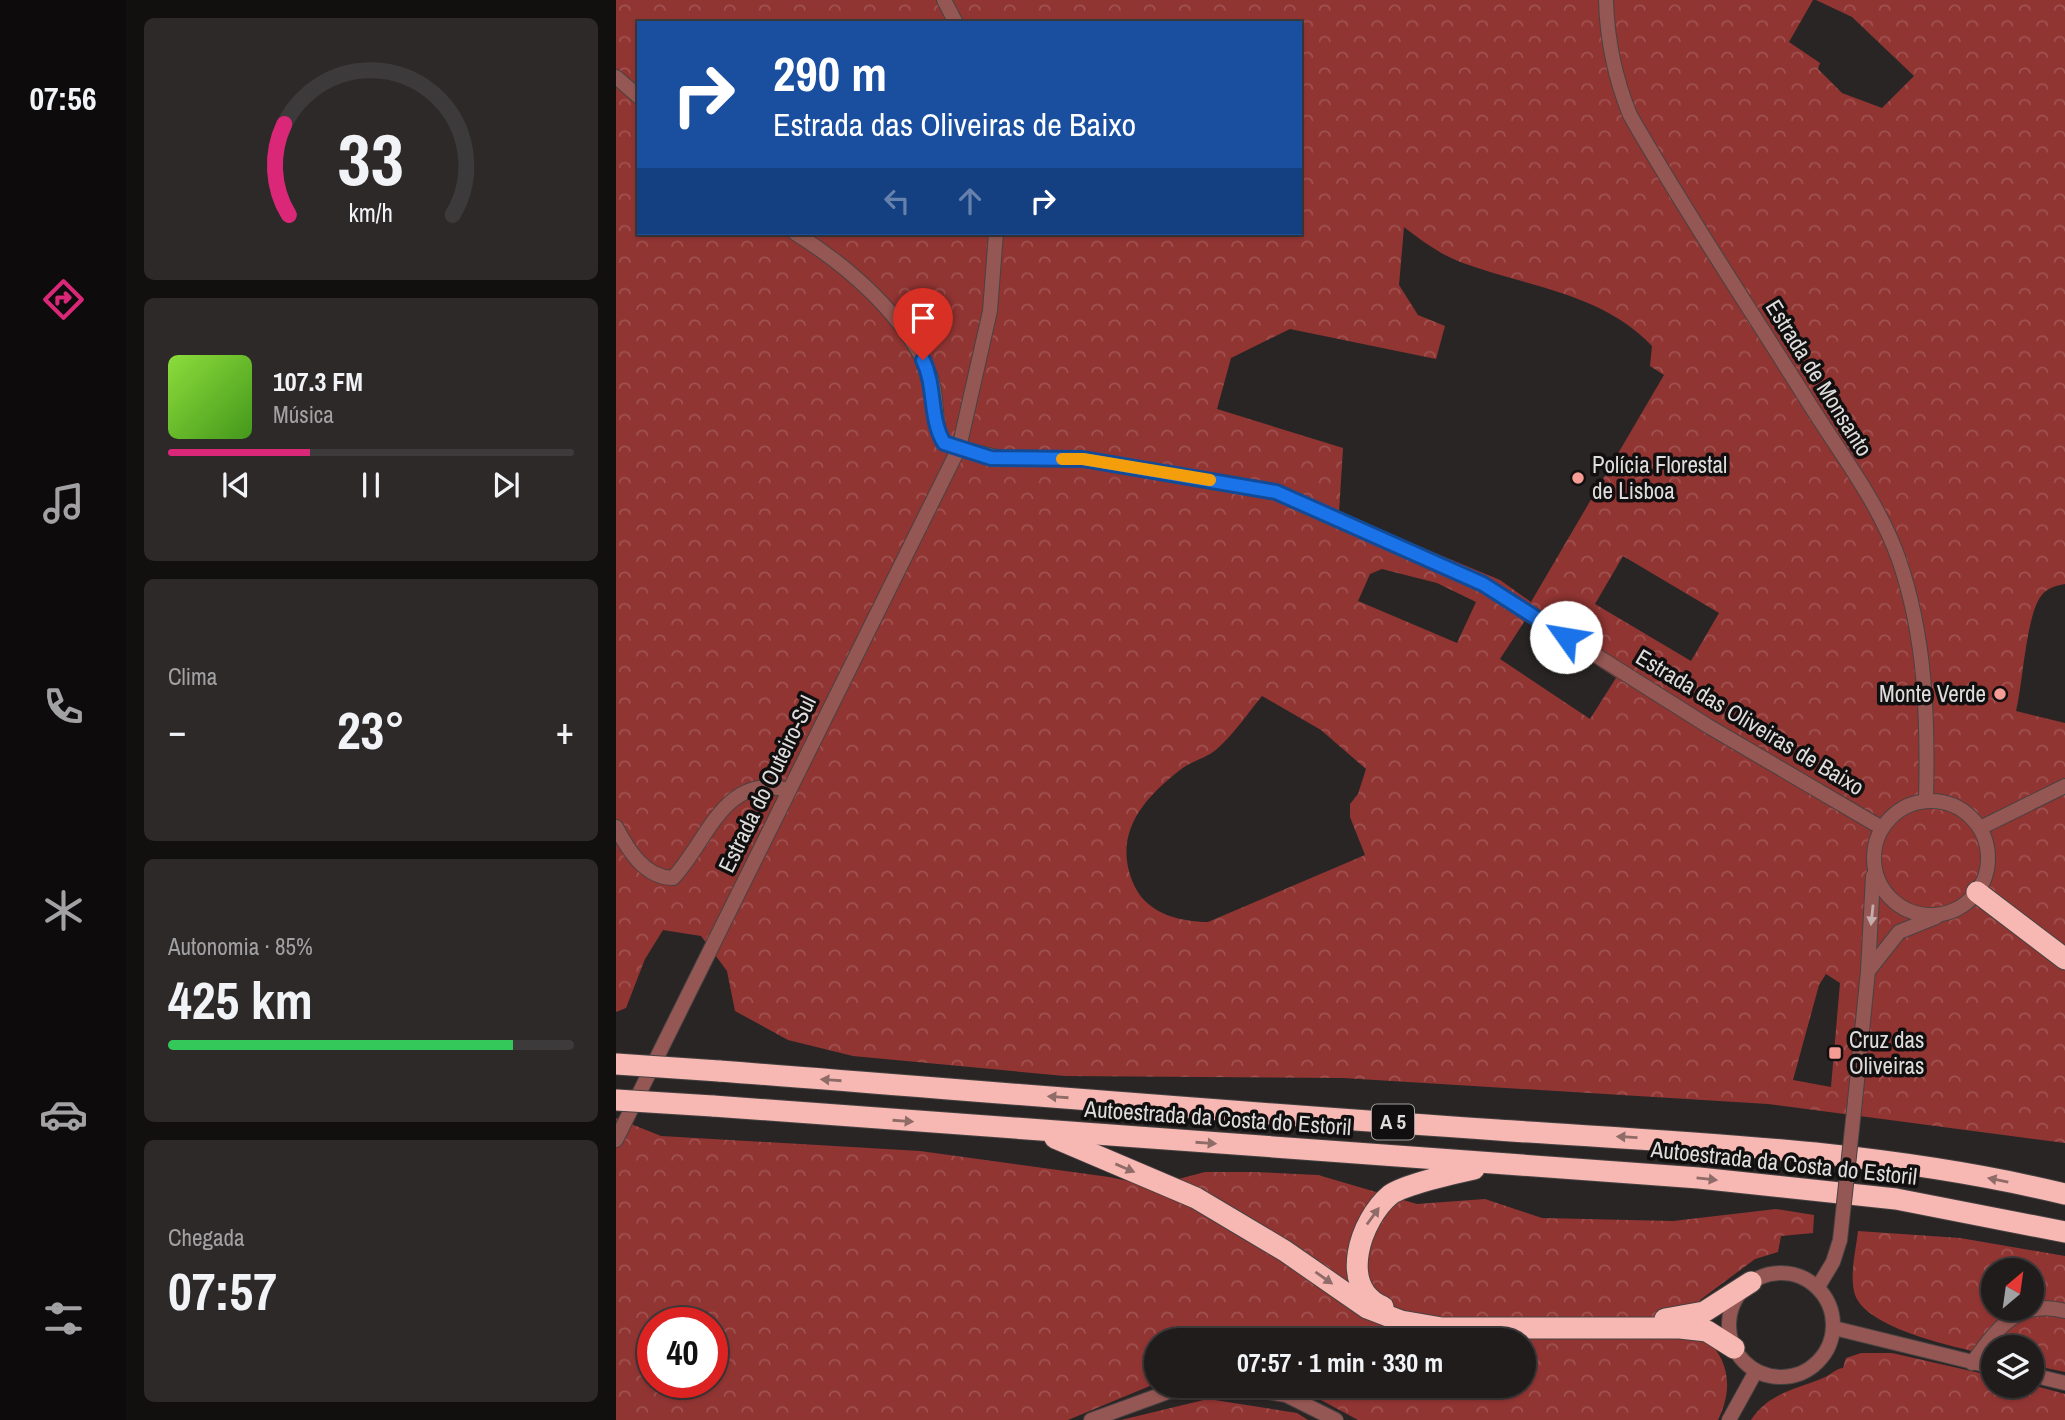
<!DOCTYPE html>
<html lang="pt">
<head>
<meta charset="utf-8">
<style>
  body { margin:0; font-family:"Archivo Narrow",sans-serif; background:#2d2929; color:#f1f3f6; height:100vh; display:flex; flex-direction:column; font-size:26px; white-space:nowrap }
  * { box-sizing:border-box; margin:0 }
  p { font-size:23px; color:#a2a1a3 }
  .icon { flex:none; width:38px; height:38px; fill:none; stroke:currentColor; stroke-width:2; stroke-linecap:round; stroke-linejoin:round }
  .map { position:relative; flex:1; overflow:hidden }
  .sheet { display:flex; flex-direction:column; gap:18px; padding:18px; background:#120f0f; width:490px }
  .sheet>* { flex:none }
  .guide { position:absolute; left:21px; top:21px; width:665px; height:214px; border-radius:0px; box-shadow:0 2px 5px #0004,0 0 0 2px #3d3a3b; background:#1a4fa0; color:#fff; overflow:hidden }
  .needle { width:46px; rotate:29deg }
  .fabs { position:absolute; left:1365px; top:1258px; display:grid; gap:14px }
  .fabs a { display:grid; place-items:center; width:63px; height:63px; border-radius:50%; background:#201c1c; box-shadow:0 2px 5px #0004,0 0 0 2px #3d3a3b; font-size:35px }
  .speed { position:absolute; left:21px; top:1307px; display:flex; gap:14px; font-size:35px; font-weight:700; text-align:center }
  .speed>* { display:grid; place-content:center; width:91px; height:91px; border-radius:50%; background:#201c1c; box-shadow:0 2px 5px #0004,0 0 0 2px #3d3a3b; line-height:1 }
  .speed .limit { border:10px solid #d22; background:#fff; color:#111 }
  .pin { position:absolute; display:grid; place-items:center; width:60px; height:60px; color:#fff; margin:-72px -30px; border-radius:50% 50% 50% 0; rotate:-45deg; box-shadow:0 0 7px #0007 }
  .pin .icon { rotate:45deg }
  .me { position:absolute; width:77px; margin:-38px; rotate:302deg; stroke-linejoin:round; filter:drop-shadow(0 0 5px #0008) }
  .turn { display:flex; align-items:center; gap:24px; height:147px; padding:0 21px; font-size:32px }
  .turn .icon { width:91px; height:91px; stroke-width:2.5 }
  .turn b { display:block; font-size:49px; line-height:60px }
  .lanes { display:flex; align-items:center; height:66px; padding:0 21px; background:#0003; justify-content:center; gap:35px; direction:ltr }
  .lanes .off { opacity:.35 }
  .big { font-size:52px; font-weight:700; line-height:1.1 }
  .sheet .tile { flex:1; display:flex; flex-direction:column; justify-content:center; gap:10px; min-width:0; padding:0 24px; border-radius:10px; background:#2d2929 }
  .sheet .dial { align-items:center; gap:0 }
  .dial svg { height:182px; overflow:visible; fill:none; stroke:#3d3a3b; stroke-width:7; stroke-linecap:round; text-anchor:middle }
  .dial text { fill:#f1f3f6; stroke:none }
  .song { display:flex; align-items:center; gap:21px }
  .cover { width:84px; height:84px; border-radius:10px; background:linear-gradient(135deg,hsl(90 70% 55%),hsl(100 70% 35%)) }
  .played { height:7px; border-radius:4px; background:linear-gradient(90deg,#db2777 35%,#3d3a3b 35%) }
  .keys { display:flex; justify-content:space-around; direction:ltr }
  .heat { display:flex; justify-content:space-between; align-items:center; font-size:38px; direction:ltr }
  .charge { height:10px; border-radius:5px; background:linear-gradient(90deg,#34c759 85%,#3d3a3b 0) }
  .trip { position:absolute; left:528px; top:1328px; width:392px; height:70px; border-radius:35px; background:#201c1c; box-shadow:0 2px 5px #0004,0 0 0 2px #3d3a3b; font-weight:700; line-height:70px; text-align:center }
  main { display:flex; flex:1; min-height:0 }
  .dock { display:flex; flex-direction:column; width:126px; justify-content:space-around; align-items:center; background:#0d0b0b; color:#a2a1a3 }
  .dock .icon { width:49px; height:49px }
  .dock .on { color:#db2777 }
  .dock b { font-size:32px; color:#f1f3f6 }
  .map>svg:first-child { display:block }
  .forest { fill:url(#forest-crowns); fill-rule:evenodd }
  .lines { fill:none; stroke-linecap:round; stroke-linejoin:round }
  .minor-casing { stroke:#474242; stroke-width:16 }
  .tertiary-casing { stroke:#474242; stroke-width:16 }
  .motorway-casing { stroke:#474242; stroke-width:23 }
  .minor { stroke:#955753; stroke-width:14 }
  .tertiary { stroke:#955753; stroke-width:14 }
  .motorway { stroke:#f7b8b3; stroke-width:21 }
  .tertiary-bridge-casing { stroke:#474242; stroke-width:16; stroke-linecap:butt }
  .motorway-bridge-casing { stroke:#474242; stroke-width:23; stroke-linecap:butt }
  .tertiary-bridge { stroke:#955753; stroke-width:14 }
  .motorway-bridge { stroke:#f7b8b3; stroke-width:21 }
  .oneway { fill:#c5adac }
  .oneway2 { fill:#906c69 }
  .route-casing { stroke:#114b97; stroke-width:18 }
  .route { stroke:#1a73e8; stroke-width:12 }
  .slow { stroke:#f59e0b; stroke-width:12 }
  .poi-dot { fill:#f59c95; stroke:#110f0f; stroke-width:2.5 }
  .labels { text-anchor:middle; stroke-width:7; stroke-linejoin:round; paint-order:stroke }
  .shield { fill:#110f0f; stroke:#a19e9e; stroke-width:2 }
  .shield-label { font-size:21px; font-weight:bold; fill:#dfdcdc }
  .street-label { font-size:23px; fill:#dfdcdc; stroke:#110f0f }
  .poi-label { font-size:23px; fill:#dfdcdc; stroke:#110f0f; text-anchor:start }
</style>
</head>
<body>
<main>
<nav class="dock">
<b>07:56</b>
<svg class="icon on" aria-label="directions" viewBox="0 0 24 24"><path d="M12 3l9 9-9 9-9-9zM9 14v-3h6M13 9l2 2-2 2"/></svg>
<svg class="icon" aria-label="music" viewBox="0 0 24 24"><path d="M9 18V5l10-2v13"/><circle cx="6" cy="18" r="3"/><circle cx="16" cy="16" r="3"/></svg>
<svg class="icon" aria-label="phone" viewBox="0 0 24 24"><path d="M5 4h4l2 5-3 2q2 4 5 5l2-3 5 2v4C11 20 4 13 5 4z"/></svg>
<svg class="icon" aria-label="climate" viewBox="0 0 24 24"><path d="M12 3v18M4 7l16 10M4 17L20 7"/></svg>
<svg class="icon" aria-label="car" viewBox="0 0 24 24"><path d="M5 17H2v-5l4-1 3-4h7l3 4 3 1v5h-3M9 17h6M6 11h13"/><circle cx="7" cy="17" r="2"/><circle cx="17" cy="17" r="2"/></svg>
<svg class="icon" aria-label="filters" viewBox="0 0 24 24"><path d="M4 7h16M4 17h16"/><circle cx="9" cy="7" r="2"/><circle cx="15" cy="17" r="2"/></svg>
</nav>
<section class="sheet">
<div class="tile dial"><svg viewBox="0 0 100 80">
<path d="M14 69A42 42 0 1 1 86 69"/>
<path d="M14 69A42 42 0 0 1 12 29" stroke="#db2777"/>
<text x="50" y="56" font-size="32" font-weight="700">33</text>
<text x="50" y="72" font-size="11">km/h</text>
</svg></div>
<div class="tile">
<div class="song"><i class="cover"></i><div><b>107.3 FM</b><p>Música</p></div></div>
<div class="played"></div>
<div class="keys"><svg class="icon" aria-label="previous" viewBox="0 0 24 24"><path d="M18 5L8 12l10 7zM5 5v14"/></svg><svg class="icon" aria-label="pause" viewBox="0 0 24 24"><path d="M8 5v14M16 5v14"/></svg><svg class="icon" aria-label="next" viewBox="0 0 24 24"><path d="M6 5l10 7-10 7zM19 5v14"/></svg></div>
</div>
<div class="tile"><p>Clima</p>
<div class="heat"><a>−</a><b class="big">23°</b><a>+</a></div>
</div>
<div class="tile"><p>Autonomia · 85%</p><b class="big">425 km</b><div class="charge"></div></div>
<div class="tile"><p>Chegada</p><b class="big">07:57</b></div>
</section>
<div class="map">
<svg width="1449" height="1420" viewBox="0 0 1449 1420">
  <defs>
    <pattern id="forest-crowns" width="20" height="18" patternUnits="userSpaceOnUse" patternTransform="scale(1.75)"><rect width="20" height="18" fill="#913533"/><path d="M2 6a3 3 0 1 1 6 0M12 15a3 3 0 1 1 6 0" fill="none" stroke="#a05250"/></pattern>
  </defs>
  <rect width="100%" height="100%" fill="#2a2525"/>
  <g class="forest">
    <path d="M0,0H1197L1173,42L1204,63L1202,69L1226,93L1266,108L1298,76L1236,17L1200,0H1449V584C1439,586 1431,588 1425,596C1410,616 1407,684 1400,711L1449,723V1143L1152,1104L727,1078L449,1076L237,1056L172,1040L119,1011L111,971L85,936L47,930L29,959L10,1008L0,1012ZM23,23H684V233H23ZM788,227C806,241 825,255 847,263C912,287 986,293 1036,346L1034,366L1048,375L915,602L884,580L723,513L727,448L601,409L615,358L674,329L820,359L829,326L802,315L783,285ZM1007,556L1103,613L1075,661L979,604ZM766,569L821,583L860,602L841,643L742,601L754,574ZM910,619L1000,678L974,719L884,659ZM646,696L705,730L750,769L742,794L734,804V817L749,855L592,922C565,922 532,914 519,887C495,837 525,800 564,770C575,761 591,758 601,749C618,734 632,713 646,696ZM1210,974L1224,983L1215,1087L1177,1080L1203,985Z"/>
    <path d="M0,1118L45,1136L304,1151L493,1177L536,1186L589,1172H639L702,1175L801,1204L869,1199L926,1218L1057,1221L1160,1209L1198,1215L1197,1233L1165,1236L1162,1252L1139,1259L1084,1300L1089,1338C1114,1360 1117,1390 1102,1420H742L679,1386H908V1340H541V1383L452,1420H0ZM37,1323H96V1382H37Z"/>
    <path d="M1242,1231L1344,1238L1449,1256V1372L1416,1365V1348H1377V1356C1345,1348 1245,1329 1238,1291C1234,1272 1240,1250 1242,1231ZM1377,1270H1416V1309H1377Z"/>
    <path d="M1245,1353H1276L1377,1376V1386L1416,1385L1449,1394V1420H1135C1153,1393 1178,1390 1207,1378C1215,1375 1219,1369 1227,1368L1230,1358Z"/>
    <path d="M592,1399L681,1413L692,1420H505Z"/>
  </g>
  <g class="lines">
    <g class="minor-casing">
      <g id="minor">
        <path d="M0,77L23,97"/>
        <path d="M0,827C12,850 29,878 57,878C92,841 108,772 172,790"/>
        <path d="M0,1140L343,448L328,443C316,422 323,397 314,375C290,316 232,266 179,233"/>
        <path d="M1356,1363C1380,1330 1402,1298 1449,1311"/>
      </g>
    </g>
    <g class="tertiary-casing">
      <g id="tertiary">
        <path d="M328,0L340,23"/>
        <path d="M990,0C991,40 999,78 1014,115C1071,215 1135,310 1196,408C1227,457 1264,505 1283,560C1310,638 1312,720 1310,801"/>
        <path d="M380,233L374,311L343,448L390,459H466L660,492L867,584L1092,726L1266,828"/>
        <circle cx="1315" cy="858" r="57"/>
        <path d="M1364,828L1449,786"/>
        <path d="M1253,970L1283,932L1320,917"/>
        <path d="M1239,1101L1252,971L1257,876"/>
        <circle cx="1165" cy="1325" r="52"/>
        <path d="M1202,1287L1217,1262L1224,1240"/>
        <path d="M1218,1328L1377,1367"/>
        <path d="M1416,1375L1449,1383"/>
        <path d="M616,1386L670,1395L720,1420"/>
        <path d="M475,1420L552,1392L586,1386"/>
        <path d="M1113,1420L1140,1371"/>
      </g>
    </g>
    <g class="motorway-casing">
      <g id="motorway">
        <path d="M1361,892L1449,959"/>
        <path d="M103,1071C363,1091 622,1113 882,1130C1072,1143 1263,1149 1449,1194"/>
        <path d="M97,1106L1083,1178L1280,1199L1449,1232"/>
        <path d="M439,1138L580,1198L669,1251L751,1308L785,1321L826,1328H1064L1091,1331L1118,1348"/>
        <path d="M767,1307C721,1287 745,1219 774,1195C787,1185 839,1173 858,1169"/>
        <path d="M1049,1319L1088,1312L1135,1282"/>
      </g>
    </g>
    <use href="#minor" class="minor"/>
    <use href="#tertiary" class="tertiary"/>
    <use href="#motorway" class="motorway"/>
    <g class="tertiary-bridge-casing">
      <path id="tertiary-bridge" d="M1224,1240L1239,1101"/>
    </g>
    <g class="motorway-bridge-casing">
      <g id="motorway-bridge">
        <path d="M0,1064L103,1071"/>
        <path d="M0,1100L97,1106"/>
      </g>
    </g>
    <use href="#tertiary-bridge" class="tertiary-bridge"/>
    <use href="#motorway-bridge" class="motorway-bridge"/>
  </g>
  <defs><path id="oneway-solid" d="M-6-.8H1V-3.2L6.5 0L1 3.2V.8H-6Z" transform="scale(1.75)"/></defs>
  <use class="oneway" href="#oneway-solid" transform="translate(1256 915) rotate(96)"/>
  <g class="oneway2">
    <use href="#oneway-solid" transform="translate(215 1080) rotate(-176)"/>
    <use href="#oneway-solid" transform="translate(442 1097) rotate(-176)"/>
    <use href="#oneway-solid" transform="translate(287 1121) rotate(4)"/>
    <use href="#oneway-solid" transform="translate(1011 1137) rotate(-177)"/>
    <use href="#oneway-solid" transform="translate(590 1143) rotate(4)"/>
    <use href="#oneway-solid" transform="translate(509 1168) rotate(23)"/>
    <use href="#oneway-solid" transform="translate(1091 1179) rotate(6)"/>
    <use href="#oneway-solid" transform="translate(1382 1180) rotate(-169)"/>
    <use href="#oneway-solid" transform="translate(757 1216) rotate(-54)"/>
    <use href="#oneway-solid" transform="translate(708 1278) rotate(35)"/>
  </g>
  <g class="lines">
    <g class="route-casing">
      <path id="route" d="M307,360C320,387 313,418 328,443L375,458L467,459L660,492L867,584L950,637"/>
    </g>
    <use href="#route" class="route"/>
    <path class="slow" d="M446,459H467L594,480"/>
  </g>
  <g class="poi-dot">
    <circle cx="962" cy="478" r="7"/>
    <circle cx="1384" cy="694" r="7"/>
    <rect x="1212" y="1046" width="14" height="14" rx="3.5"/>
  </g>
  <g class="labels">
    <rect class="shield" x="756" y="1104.5" width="42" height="35" rx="5"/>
    <g class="shield-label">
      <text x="777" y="1129">A 5</text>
    </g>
    <g class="street-label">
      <text transform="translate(1203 378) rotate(58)" y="8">Estrada de Monsanto</text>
      <text transform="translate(1134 722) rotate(31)" y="8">Estrada das Oliveiras de Baixo</text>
      <text transform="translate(151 784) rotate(-64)" y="8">Estrada do Outeiro-Sul</text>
      <text transform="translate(602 1118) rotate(4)" y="8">Autoestrada da Costa do Estoril</text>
      <text transform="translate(1168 1163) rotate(6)" y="8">Autoestrada da Costa do Estoril</text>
    </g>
    <g class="poi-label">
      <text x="976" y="473">Polícia Florestal<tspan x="976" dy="26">de Lisboa</tspan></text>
      <text x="1370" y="702" text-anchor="end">Monte Verde</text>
      <text x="1233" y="1048">Cruz das<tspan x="1233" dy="26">Oliveiras</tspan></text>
    </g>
  </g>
</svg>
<div class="fabs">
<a><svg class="needle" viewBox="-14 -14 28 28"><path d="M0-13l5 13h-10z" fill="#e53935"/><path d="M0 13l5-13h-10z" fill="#a2a1a3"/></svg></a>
<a><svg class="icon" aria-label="layers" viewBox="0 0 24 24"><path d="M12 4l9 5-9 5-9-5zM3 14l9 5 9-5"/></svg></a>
</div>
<div class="speed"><div class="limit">40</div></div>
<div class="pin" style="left:307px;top:360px;background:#d93025"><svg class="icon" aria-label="arrive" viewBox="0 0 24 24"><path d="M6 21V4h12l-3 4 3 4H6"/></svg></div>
<svg class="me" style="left:950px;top:637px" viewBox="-20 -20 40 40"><circle r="19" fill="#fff"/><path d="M0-13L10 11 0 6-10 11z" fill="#1a73e8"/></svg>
<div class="trip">07:57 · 1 min · 330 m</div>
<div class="guide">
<div class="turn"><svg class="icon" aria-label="right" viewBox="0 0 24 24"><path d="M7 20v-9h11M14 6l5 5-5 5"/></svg><div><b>290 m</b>Estrada das Oliveiras de Baixo</div></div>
<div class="lanes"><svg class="icon off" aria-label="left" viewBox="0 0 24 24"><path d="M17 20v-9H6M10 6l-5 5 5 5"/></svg><svg class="icon off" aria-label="ahead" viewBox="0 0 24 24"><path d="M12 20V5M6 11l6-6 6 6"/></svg><svg class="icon" aria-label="right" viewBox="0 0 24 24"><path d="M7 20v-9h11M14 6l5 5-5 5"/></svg></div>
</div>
</div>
</main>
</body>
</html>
